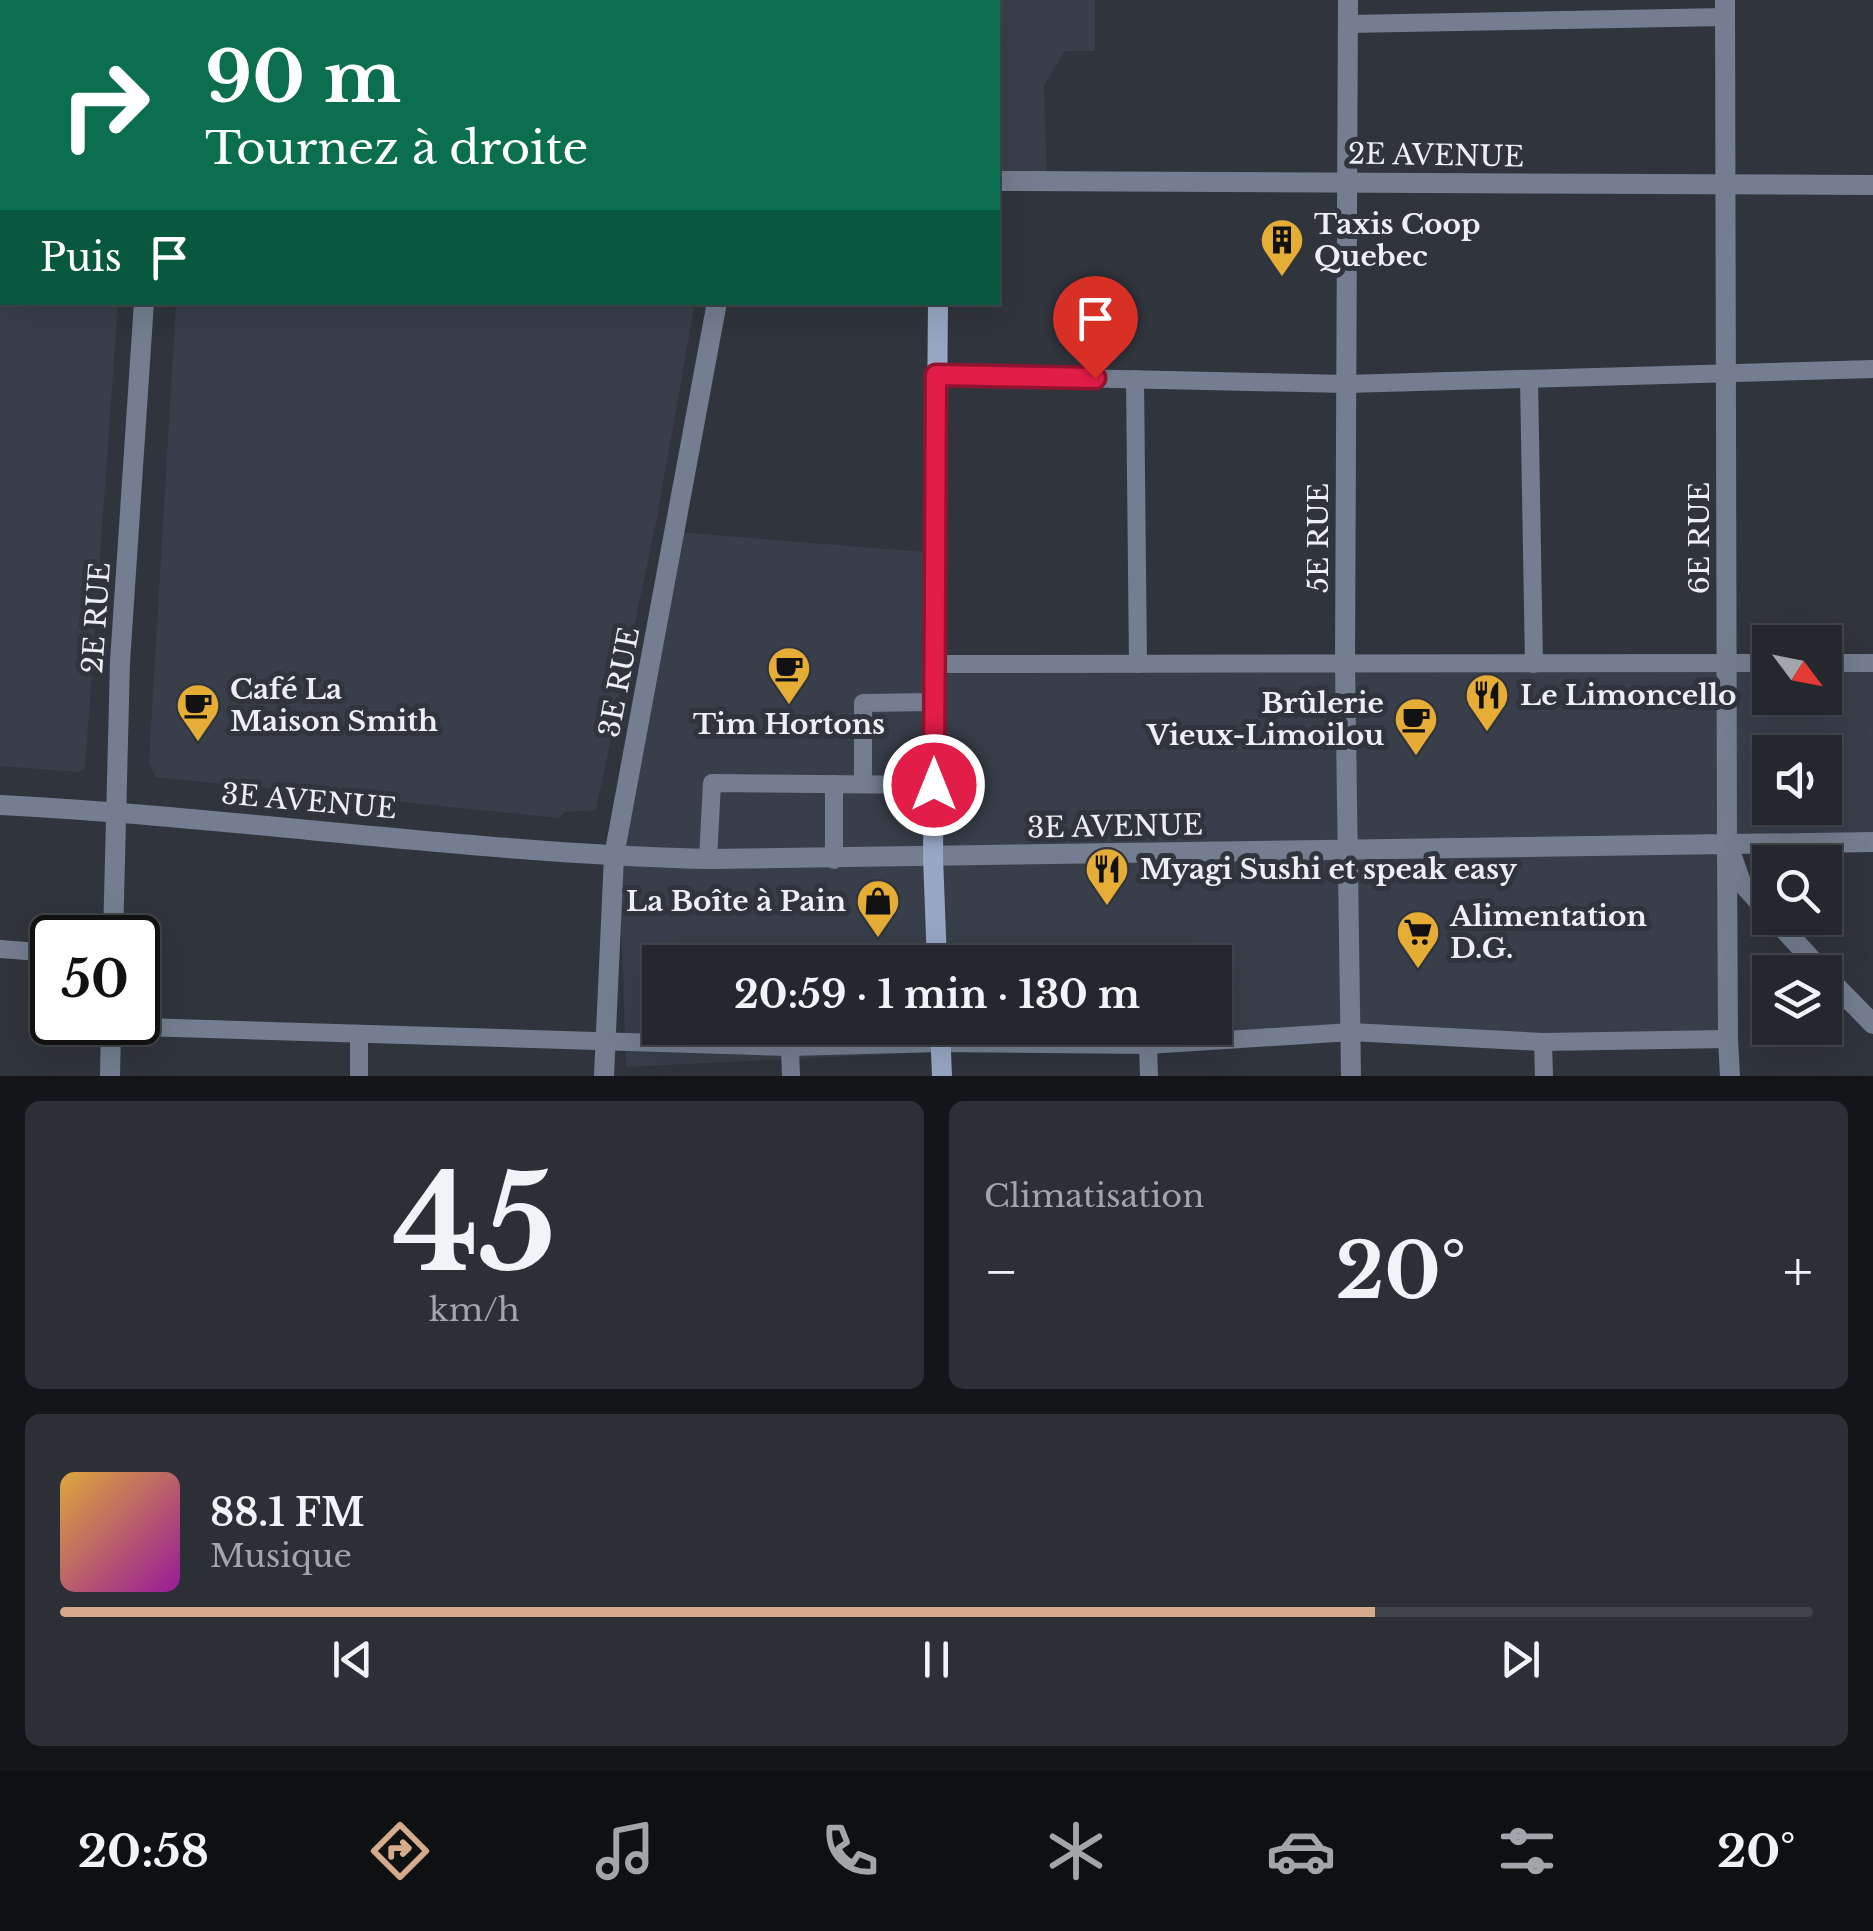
<!DOCTYPE html>
<html lang="fr">
<head>
<meta charset="utf-8">
<style>
  body { margin:0; font-family:"Libre Baskerville",serif; background:#2c2f35; color:#f1f3f6; height:100vh; display:flex; flex-direction:column; font-size:38px; white-space:nowrap }
  * { box-sizing:border-box; margin:0 }
  p { font-size:32px; color:#a3a5aa }
  .icon { flex:none; width:55px; height:55px; fill:none; stroke:currentColor; stroke-width:2; stroke-linecap:round; stroke-linejoin:round }
  .map { position:relative; height:1076px; overflow:hidden }
  .panel { display:flex; flex-direction:column; gap:25px; padding:25px; background:#141519; flex:1 }
  .panel>* { flex:none }
  .guide { position:absolute; left:0px; top:0px; width:1000px; height:305px; box-shadow:0 10px 40px #0002,0 0 0 2px #414449; background:#0b6e4f; color:#fff; overflow:hidden }
  .needle { width:65px; rotate:122deg }
  .fabs { position:absolute; left:1752px; top:625px; display:grid; gap:20px }
  .fabs a { display:grid; place-items:center; width:90px; height:90px; border-radius:0px; background:#24272d; box-shadow:0 10px 40px #0002,0 0 0 2px #414449; font-size:50px }
  .speed { position:absolute; left:30px; top:915px; display:flex; gap:20px; font-size:50px; font-weight:700; text-align:center }
  .speed>* { display:grid; place-content:center; width:130px; height:130px; border-radius:50%; background:#24272d; box-shadow:0 10px 40px #0002,0 0 0 2px #414449; line-height:1 }
  .speed .limit { border:5px solid #111; border-radius:15px; background:#fff; color:#111 }
  .pin { position:absolute; display:grid; place-items:center; width:85px; height:85px; color:#fff; margin:-102px -42px; border-radius:50% 50% 50% 0; rotate:-45deg; box-shadow:0 0 10px #0007 }
  .pin .icon { rotate:45deg }
  .me { position:absolute; width:110px; margin:-55px; rotate:0deg; stroke-linejoin:round; filter:drop-shadow(0 0 8px #0008) }
  .turn { display:flex; align-items:center; gap:35px; height:210px; padding:0 40px; font-size:45px }
  .turn .icon { width:130px; height:130px; stroke-width:2.5 }
  .turn b { display:block; font-size:70px; line-height:85px }
  .then { display:flex; align-items:center; height:95px; padding:0 40px; background:#0003; gap:20px; font-size:38px }
  .big { font-size:75px; font-weight:700; line-height:1.1 }
  .panel .card { flex:1; display:flex; flex-direction:column; justify-content:center; gap:15px; min-width:0; padding:0 35px; border-radius:15px; background:#2c2f35 }
  .panel .dial { align-items:center; gap:0 }
  .dial b { font-size:130px; line-height:1 }
  .song { display:flex; align-items:center; gap:30px }
  .cover { width:120px; height:120px; border-radius:15px; background:linear-gradient(135deg,hsl(40 70% 55%),hsl(300 70% 35%)) }
  .played { height:10px; border-radius:5px; background:linear-gradient(90deg,#d6ab8b 75%,#414449 75%) }
  .keys { display:flex; justify-content:space-around; direction:ltr }
  .heat { display:flex; justify-content:space-between; align-items:center; font-size:55px; direction:ltr }
  .panel .tiles { flex:1; display:grid; gap:25px; grid-template-columns:1fr 1fr }
  .card:last-child { grid-column:span 2 }
  .trip { position:absolute; left:642px; top:945px; width:590px; height:100px; border-radius:0px; background:#24272d; box-shadow:0 10px 40px #0002,0 0 0 2px #414449; font-weight:700; line-height:100px; text-align:center }
  .tab-bar { display:flex; height:160px; justify-content:space-around; align-items:center; background:#0e1012; color:#a3a5aa }
  .tab-bar .icon { width:70px; height:70px }
  .tab-bar .active { color:#d6ab8b }
  .tab-bar b { font-size:45px; color:#f1f3f6 }
  .map>svg:first-child { display:block }
  .built { fill:#383f4a; fill-rule:evenodd }
  .lines { fill:none; stroke-linecap:round; stroke-linejoin:round }
  .service { stroke:#747e90; stroke-width:18 }
  .pedestrian { stroke:#747e90; stroke-width:20 }
  .minor { stroke:#747e90; stroke-width:20 }
  .tertiary { stroke:#747e90; stroke-width:20 }
  .secondary { stroke:#97a7c4; stroke-width:20 }
  .route-casing { stroke:#92132f; stroke-width:25 }
  .route { stroke:#e11d48; stroke-width:18 }
  .labels { text-anchor:middle; stroke-width:10; stroke-linejoin:round; paint-order:stroke }
  .street-label { font-size:28px; fill:#edeff4; stroke:#30343c }
  .poi-label { font-size:28px; font-weight:bold; fill:#edeff4; stroke:#30343c; text-anchor:start }
</style>
</head>
<body>
<div class="map">
<svg width="1873" height="1076" viewBox="0 0 1873 1076">
  <rect width="100%" height="100%" fill="#30343c"/>
  <g class="built">
    <path d="M0,0L216,2H2V302L118,303L85,768L80,772L0,766Z"/>
    <path d="M352,0H756L351,2Z"/>
    <path d="M945,0H1095V51H1065L1044,85L1047,182L998,181V2Z"/>
    <path d="M176,303H695L657,517L596,810L565,812L559,818L155,777L149,761Z"/>
    <path d="M677,532L935,553L934,664L1770,663V698H1825V663H1873V842L1727,843L1725,1037L1351,1032L626,1067L619,859ZM1770,752H1825V808H1770ZM660,962H1215V1028H660Z"/>
  </g>
  <g class="lines">
    <g class="service">
      <path d="M1348,24L1725,17"/>
      <path d="M936,375L1346,384L1873,369"/>
      <path d="M1135,379L1138,664"/>
      <path d="M1529,379L1534,664"/>
      <path d="M1825,663H1873"/>
      <path d="M934,664L1770,663"/>
      <path d="M863,784V703L934,702"/>
      <path d="M708,859L712,783L933,785"/>
      <path d="M834,860V784"/>
      <path d="M0,949L52,953"/>
      <path d="M111,1026L790,1047L940,1043L1148,1045L1351,1032L1543,1042L1728,1039"/>
      <path d="M1543,1042L1544,1076"/>
      <path d="M1148,1045L1149,1076"/>
      <path d="M790,1047L791,1076"/>
      <path d="M359,1076V1034"/>
    </g>
    <path class="pedestrian" d="M1727,844L1728,1039"/>
    <g class="minor">
      <path d="M1348,0L1345,663L1351,1076"/>
      <path d="M1725,0L1727,842"/>
      <path d="M781,2L782,0"/>
      <path d="M998,181L1873,185"/>
      <path d="M113,938L120,662L144,302"/>
      <path d="M1728,1039L1730,1076"/>
      <path d="M110,1076L111,1022"/>
      <path d="M604,1076L614,856L717,302"/>
    </g>
    <g class="tertiary">
      <path d="M0,805C236,817 471,853 708,859L1873,842"/>
      <path d="M1727,842L1741,882L1823,972"/>
      <path d="M1825,975L1873,1024"/>
    </g>
    <g class="secondary">
      <path d="M901,0L902,2"/>
      <path d="M948,0V2"/>
      <path d="M937,962L933,857L938,302"/>
      <path d="M940,1028L942,1076"/>
    </g>
  </g>
  <g class="lines">
    <g class="route-casing">
      <path id="route" d="M934,785L936,375L1095,378"/>
    </g>
    <use href="#route" class="route"/>
  </g>
  <defs>
    <g id="building-pin" transform="scale(2.25)"><path d="M0 17L-7.5 6A9.5 9.5 0 1 1 7.5 6Z" fill="#e5ad36" stroke="#30343c"/><path d="M-4-6H4V6H1V3H-1V6H-4ZM-2.5-4.3h1.7v1.8h-1.7ZM.8-4.3h1.7v1.8H.8ZM-2.5-1h1.7V.8h-1.7ZM.8-1h1.7V.8H.8Z" fill="#111"/></g>
    <g id="cafe-pin" transform="scale(2.25)"><path d="M0 17L-7.5 6A9.5 9.5 0 1 1 7.5 6Z" fill="#e5ad36" stroke="#30343c"/><path d="M-5.5-4.5H6V0H3Q3 3.5 0 3.5H-2.5Q-5.5 3.5-5.5 0ZM3-3.2v2h1.7v-2ZM-6 4.5H4V6H-6Z" fill="#111"/></g>
    <g id="restaurant-pin" transform="scale(2.25)"><path d="M0 17L-7.5 6A9.5 9.5 0 1 1 7.5 6Z" fill="#e5ad36" stroke="#30343c"/><path d="M-5-6h1v4h1v-4h1v4h1v-4h1v5L-1.5 .5V6h-2V.5L-5-1ZM5-6V6H3V1.5H1.5Q1.5-4 5-6Z" fill="#111"/></g>
    <g id="shop-pin" transform="scale(2.25)"><path d="M0 17L-7.5 6A9.5 9.5 0 1 1 7.5 6Z" fill="#e5ad36" stroke="#30343c"/><path d="M-5-2.5h2.3a2.7 3.5 0 0 1 5.4 0H5L5.5 6h-11ZM-1.5-2.5h3a1.5 2.3 0 0 0-3 0Z" fill="#111"/></g>
    <g id="supermarket-pin" transform="scale(2.25)"><path d="M0 17L-7.5 6A9.5 9.5 0 1 1 7.5 6Z" fill="#e5ad36" stroke="#30343c"/><path d="M-6-5.5h2.5l.6 2H6L4.5 2H-2.5L-4.4-4H-6ZM-1.5 3.2a1.3 1.3 0 1 0 .1 0ZM3 3.2a1.3 1.3 0 1 0 .1 0Z" fill="#111"/></g>
  </defs>
  <g fill-rule="evenodd">
    <use href="#building-pin" x="1282" y="240"/>
    <use href="#cafe-pin" x="789" y="668"/>
    <use href="#restaurant-pin" x="1487" y="695"/>
    <use href="#cafe-pin" x="198" y="705"/>
    <use href="#cafe-pin" x="1416" y="719"/>
    <use href="#restaurant-pin" x="1107" y="869"/>
    <use href="#shop-pin" x="878" y="901"/>
    <use href="#supermarket-pin" x="1418" y="932"/>
  </g>
  <g class="labels">
    <g class="street-label">
      <text transform="translate(1436 155) rotate(1)" y="10">2E AVENUE</text>
      <text transform="translate(1318 538) rotate(-90)" y="10">5E RUE</text>
      <text transform="translate(1699 538) rotate(-90)" y="10">6E RUE</text>
      <text transform="translate(96 618) rotate(-86)" y="10">2E RUE</text>
      <text transform="translate(619 682) rotate(-79)" y="10">3E RUE</text>
      <text transform="translate(309 801) rotate(5)" y="10">3E AVENUE</text>
      <text transform="translate(1115 826) rotate(-1)" y="10">3E AVENUE</text>
    </g>
    <g class="poi-label">
      <text x="1314" y="234">Taxis Coop<tspan x="1314" dy="32">Quebec</tspan></text>
      <text x="230" y="699">Café La<tspan x="230" dy="32">Maison Smith</tspan></text>
      <text x="1520" y="705">Le Limoncello</text>
      <text x="1384" y="713" text-anchor="end">Brûlerie<tspan x="1384" dy="32">Vieux-Limoilou</tspan></text>
      <text x="789" y="734" text-anchor="middle">Tim Hortons</text>
      <text x="1140" y="879">Myagi Sushi et speak easy</text>
      <text x="846" y="911" text-anchor="end">La Boîte à Pain</text>
      <text x="1450" y="926">Alimentation<tspan x="1450" dy="32">D.G.</tspan></text>
    </g>
  </g>
</svg>
<div class="fabs">
<a><svg class="needle" viewBox="-14 -14 28 28"><path d="M0-13l5 13h-10z" fill="#e53935"/><path d="M0 13l5-13h-10z" fill="#a3a5aa"/></svg></a>
<a><svg class="icon" aria-label="sound" viewBox="0 0 24 24"><path d="M4 9h4l5-4v14l-5-4H4zM17 9q2 3 0 6"/></svg></a>
<a><svg class="icon" aria-label="search" viewBox="0 0 24 24"><circle cx="10" cy="10" r="6"/><path d="M15 15l6 6"/></svg></a>
<a><svg class="icon" aria-label="layers" viewBox="0 0 24 24"><path d="M12 4l9 5-9 5-9-5zM3 14l9 5 9-5"/></svg></a>
</div>
<div class="speed"><div class="limit">50</div></div>
<div class="pin" style="left:1095px;top:378px;background:#d93025"><svg class="icon" aria-label="arrive" viewBox="0 0 24 24"><path d="M6 21V4h12l-3 4 3 4H6"/></svg></div>
<svg class="me" style="left:934px;top:785px" viewBox="-20 -20 40 40"><circle r="17" fill="#e11d48" stroke="#fff" stroke-width="3"/><path d="M0-11L8 9 0 5-8 9z" fill="#fff"/></svg>
<div class="trip">20:59 · 1 min · 130 m</div>
<div class="guide">
<div class="turn"><svg class="icon" aria-label="right" viewBox="0 0 24 24"><path d="M7 20v-9h11M14 6l5 5-5 5"/></svg><div><b>90 m</b>Tournez à droite</div></div>
<div class="then">Puis<svg class="icon" aria-label="arrive" viewBox="0 0 24 24"><path d="M6 21V4h12l-3 4 3 4H6"/></svg></div>
</div>
</div>
<section class="panel">
<div class="tiles">
<div class="card dial"><b>45</b><p>km/h</p></div>
<div class="card"><p>Climatisation</p>
<div class="heat"><a>−</a><b class="big">20°</b><a>+</a></div>
</div>
<div class="card">
<div class="song"><i class="cover"></i><div><b>88.1 FM</b><p>Musique</p></div></div>
<div class="played"></div>
<div class="keys"><svg class="icon" aria-label="previous" viewBox="0 0 24 24"><path d="M18 5L8 12l10 7zM5 5v14"/></svg><svg class="icon" aria-label="pause" viewBox="0 0 24 24"><path d="M8 5v14M16 5v14"/></svg><svg class="icon" aria-label="next" viewBox="0 0 24 24"><path d="M6 5l10 7-10 7zM19 5v14"/></svg></div>
</div>
</div>
</section>
<nav class="tab-bar">
<b>20:58</b>
<svg class="icon active" aria-label="directions" viewBox="0 0 24 24"><path d="M12 3l9 9-9 9-9-9zM9 14v-3h6M13 9l2 2-2 2"/></svg>
<svg class="icon" aria-label="music" viewBox="0 0 24 24"><path d="M9 18V5l10-2v13"/><circle cx="6" cy="18" r="3"/><circle cx="16" cy="16" r="3"/></svg>
<svg class="icon" aria-label="phone" viewBox="0 0 24 24"><path d="M5 4h4l2 5-3 2q2 4 5 5l2-3 5 2v4C11 20 4 13 5 4z"/></svg>
<svg class="icon" aria-label="climate" viewBox="0 0 24 24"><path d="M12 3v18M4 7l16 10M4 17L20 7"/></svg>
<svg class="icon" aria-label="car" viewBox="0 0 24 24"><path d="M5 17H2v-5l4-1 3-4h7l3 4 3 1v5h-3M9 17h6M6 11h13"/><circle cx="7" cy="17" r="2"/><circle cx="17" cy="17" r="2"/></svg>
<svg class="icon" aria-label="filters" viewBox="0 0 24 24"><path d="M4 7h16M4 17h16"/><circle cx="9" cy="7" r="2"/><circle cx="15" cy="17" r="2"/></svg>
<b>20°</b>
</nav>
</body>
</html>
